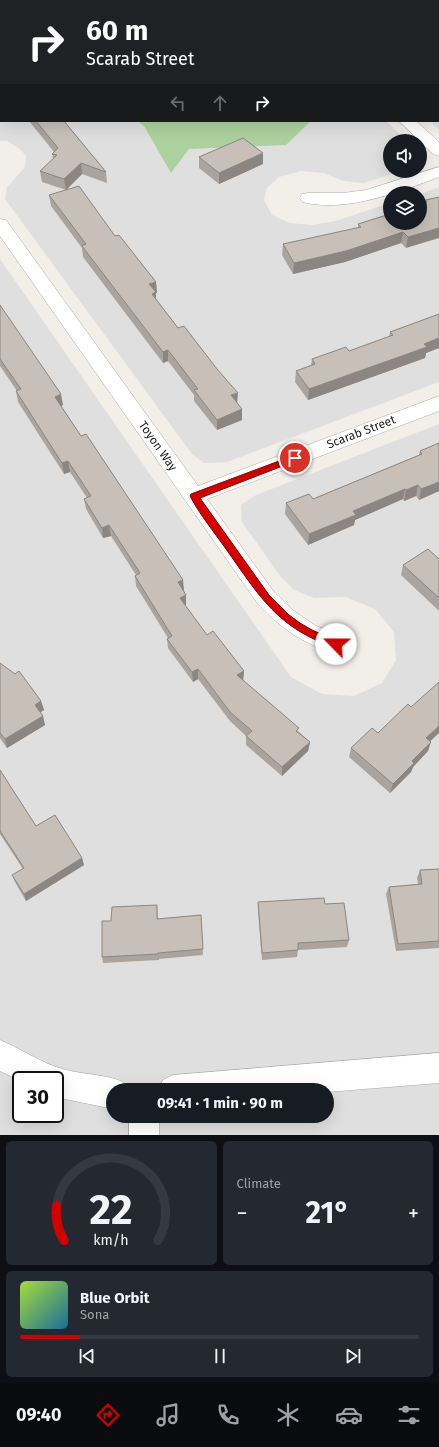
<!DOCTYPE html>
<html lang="en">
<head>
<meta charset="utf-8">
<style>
  body { margin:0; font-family:"Fira Sans",sans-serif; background:#242831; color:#f1f3f6; height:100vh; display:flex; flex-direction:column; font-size:15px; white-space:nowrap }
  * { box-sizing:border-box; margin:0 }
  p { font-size:13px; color:#9ea1a6 }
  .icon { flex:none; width:22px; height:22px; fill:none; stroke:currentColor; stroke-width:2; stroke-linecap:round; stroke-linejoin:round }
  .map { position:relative; height:1135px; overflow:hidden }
  .panel { display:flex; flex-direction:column; gap:6px; padding:6px; background:#0d0f14; flex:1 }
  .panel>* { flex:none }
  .top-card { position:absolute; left:0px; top:0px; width:439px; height:122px; box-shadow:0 4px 16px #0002; background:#202124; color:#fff; overflow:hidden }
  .controls { position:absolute; left:383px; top:134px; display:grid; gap:8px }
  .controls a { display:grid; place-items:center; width:44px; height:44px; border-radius:50%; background:#171b24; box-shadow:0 4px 16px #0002; font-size:20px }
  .speed { position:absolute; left:12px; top:1071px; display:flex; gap:8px; font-size:20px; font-weight:700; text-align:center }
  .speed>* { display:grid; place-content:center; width:52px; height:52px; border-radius:50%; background:#171b24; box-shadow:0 4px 16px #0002; line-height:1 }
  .speed .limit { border:2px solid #111; border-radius:6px; background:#fff; color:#111 }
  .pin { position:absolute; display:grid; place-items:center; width:34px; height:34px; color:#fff; margin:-17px; border:2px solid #fff; border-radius:50%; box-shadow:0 1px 4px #0007 }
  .me { position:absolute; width:44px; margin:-22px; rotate:293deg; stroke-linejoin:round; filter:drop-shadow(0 0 3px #0008) }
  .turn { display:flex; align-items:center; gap:14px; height:84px; padding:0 20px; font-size:18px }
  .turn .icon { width:52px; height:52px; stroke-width:2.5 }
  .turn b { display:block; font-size:28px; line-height:34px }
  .lanes { display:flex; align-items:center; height:38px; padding:0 20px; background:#0003; justify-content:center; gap:20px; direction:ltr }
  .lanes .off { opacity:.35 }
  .big { font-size:30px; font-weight:700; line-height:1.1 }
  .panel .tile { flex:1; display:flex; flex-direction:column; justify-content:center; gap:6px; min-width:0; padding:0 14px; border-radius:6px; background:#242831 }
  .panel .dial { align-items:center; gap:0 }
  .dial svg { height:104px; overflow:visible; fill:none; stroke:#363941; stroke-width:7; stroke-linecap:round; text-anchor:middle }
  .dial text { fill:#f1f3f6; stroke:none }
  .song { display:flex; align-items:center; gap:12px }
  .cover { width:48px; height:48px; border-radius:6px; background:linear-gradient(135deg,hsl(80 70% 55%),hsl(200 70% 35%)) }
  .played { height:4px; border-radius:2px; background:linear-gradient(90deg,#d40000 15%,#363941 15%) }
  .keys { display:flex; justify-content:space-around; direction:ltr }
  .heat { display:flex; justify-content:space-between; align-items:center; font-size:22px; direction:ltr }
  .panel .tiles { flex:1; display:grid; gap:6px; grid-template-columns:1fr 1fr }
  .tile:last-child { grid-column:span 2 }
  .trip { position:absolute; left:106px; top:1083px; width:228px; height:40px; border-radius:20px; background:#171b24; box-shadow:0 4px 16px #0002; font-weight:700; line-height:40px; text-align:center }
  .dock { display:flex; height:64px; justify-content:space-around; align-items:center; background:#090b0e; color:#9ea1a6 }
  .dock .icon { width:28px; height:28px }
  .dock .active { color:#d40000 }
  .dock b { font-size:18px; color:#f1f3f6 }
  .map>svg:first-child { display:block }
  .residential { fill:#e0dfdf; fill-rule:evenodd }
  .forest { fill:#add19e }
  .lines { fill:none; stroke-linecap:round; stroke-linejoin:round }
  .stream { fill:#aad3df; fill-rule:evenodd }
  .minor-casing { stroke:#a9a9a9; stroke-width:1 }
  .minor { fill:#fff; fill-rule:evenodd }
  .wall { fill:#aba49e }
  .shaded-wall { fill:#8b8681 }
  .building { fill:#c7bfb8; stroke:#8b8681 }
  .route { fill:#d40000; stroke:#8a0000 }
  .labels { text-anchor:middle; stroke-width:4; stroke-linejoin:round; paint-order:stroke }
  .street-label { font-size:12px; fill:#222; stroke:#fff }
</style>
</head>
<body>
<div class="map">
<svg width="439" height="1135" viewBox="0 0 439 1135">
  <rect width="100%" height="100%" fill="#f2efe9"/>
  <g class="residential">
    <path d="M297,0H439V130L430,121H438V1Z"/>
    <path d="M0,59L1,121H138L144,125L167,121H386L407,141H390V171H402L363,183L344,181L323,173L301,171L279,177L267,188L264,200L272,215L290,223L311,225L336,221L390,203V223H420V194L439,187V382L227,462L204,463L192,454L5,199L7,187L25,167L26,156L20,149L7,141H0Z"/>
    <path d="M0,259L291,677L322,694L354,696L382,683L396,660L394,632L375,609L346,597L314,598L294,590L280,576L242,522L241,505L256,495L439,424V1135H0ZM21,1080H55V1114H21ZM113,1090H327V1116H113Z"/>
  </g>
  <g class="forest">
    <path d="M0,0H116L117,1H1V59Z"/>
    <path d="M138,121H311L286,145L189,149L171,173L144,126Z"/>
  </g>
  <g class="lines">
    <path class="stream" d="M29,0H35L36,1H30Z"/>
    <g class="minor-casing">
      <g id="minor">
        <path d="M270,0H284L285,1H271Z"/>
        <path d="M399,121H416L439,142V156L433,154Z"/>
        <path d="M439,167V177C398,192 347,213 302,202L300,198L302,194L308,193H343L366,190Z"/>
        <path d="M0,219L6,220L198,486L439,396V411L207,499L274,592L294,611L316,626L344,637L348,644L344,651L336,654C300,641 285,632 258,604L0,236Z"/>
        <path d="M0,1040C19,1048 37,1060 56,1067C78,1075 103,1073 123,1082L127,1090H113V1107H104L55,1097V1080L21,1081L0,1071Z"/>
        <path d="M439,1053V1083L327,1092V1090H158L163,1080L173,1075Z"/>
        <rect x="129" y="1116" width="30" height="19"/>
      </g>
    </g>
    <use href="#minor" class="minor"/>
  </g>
  <g class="wall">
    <path d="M335,0H388L390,1H336Z"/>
    <path d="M438,55L439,56V98H438Z"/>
    <path d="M29,121H64L106,172L107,183L82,174L66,190L42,182L40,171L53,159L52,154L54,152Z"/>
    <path d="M199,157L263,164L219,184L199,168Z"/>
    <path d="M49,195L115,236L156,282L157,293H156V299L237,404L242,420L217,430L194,401V395L168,361L163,363L83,257L82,248L51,206Z"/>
    <path d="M439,197L406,248L401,243L345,262L293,274L282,255L283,244L358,228V224L425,202L426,200Z"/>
    <path d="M0,305L63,405L61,406L184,590H183L186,595V605H185L207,635L244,671L243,681L310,742L308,751L282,776L246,745V736L230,721L198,679L193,682L168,648L167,639L168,638L136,586L135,576L136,575L111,536L103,538L86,509L84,499L87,498L70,472L64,474L18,402L16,391H17L0,366Z"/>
    <path d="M439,314V348L426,353L425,358L308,400L295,382L296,371L311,365L312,359L349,351L389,337L390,332Z"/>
    <path d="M439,443V491L419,500L416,496L404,501L403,499L355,520L354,525L308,545L285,514L286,503L313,499L419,455L420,451Z"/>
    <path d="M439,559V610H438L401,575L403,565Z"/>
    <path d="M0,663L41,701L44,710L41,712L45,725L7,748L0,738Z"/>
    <path d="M378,733H439L430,741L428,751L413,767L411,772L390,793L349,757L351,748Z"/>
    <path d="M0,770L36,826L82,858L84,865L26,901L15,882L12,875L23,869L0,834Z"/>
    <path d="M439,869V948L396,951L386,894L389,887L418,884L417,878L420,870Z"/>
    <path d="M258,902L325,904L349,940L347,947L298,950L297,957L262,960L258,910Z"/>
    <path d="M157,905L158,919L201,915L203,955L159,959V960L103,963L102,957L111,921Z"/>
  </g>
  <g class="shaded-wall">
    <path d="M263,153V164L219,184V173Z"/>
    <path d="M81,163L82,174L66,190L64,179Z"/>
    <path d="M439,228V238L406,248L408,237Z"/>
    <path d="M403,232L401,243L345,262L293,274L294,263Z"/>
    <path d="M156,282L157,293H156V303L152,305L149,284Z"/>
    <path d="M439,338V348L426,353L425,358L308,400L309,389Z"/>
    <path d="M168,350V361L163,363V352Z"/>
    <path d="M238,393L237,404L231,395Z"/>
    <path d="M61,394L63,405L57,408L55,397Z"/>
    <path d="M242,409V420L217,430V420Z"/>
    <path d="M68,461L70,472L64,474L62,463Z"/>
    <path d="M439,482V491L419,500L421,489Z"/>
    <path d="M418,485L416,496L404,501L406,490Z"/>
    <path d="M405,489L403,499L355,520L354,525L308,545L309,534L353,511Z"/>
    <path d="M109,525L111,536L103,538L102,528Z"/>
    <path d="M183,580L184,590L178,592V582Z"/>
    <path d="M186,595V605L180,608V598Z"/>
    <path d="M198,669V679L193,682L192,672Z"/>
    <path d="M244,671L243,681L237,675Z"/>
    <path d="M41,701L44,710L37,714L35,705Z"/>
    <path d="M43,716L45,725L7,748L5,739Z"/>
    <path d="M439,726V733L423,748L426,738Z"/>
    <path d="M310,742L308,751L282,776V767Z"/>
    <path d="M431,742L428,751L413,767L411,772L390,793L393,784L412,761Z"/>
    <path d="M82,858L84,865L26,901L24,894Z"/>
  </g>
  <g class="building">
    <path d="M348,0H388L390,1H349Z"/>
    <path d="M438,55L439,56V86L438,85Z"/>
    <path d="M36,121H64L106,172L81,163L64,179L40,171L57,155L52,154L58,148Z"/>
    <path d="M243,138L263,153L219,173L199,157Z"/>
    <path d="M79,186L115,236L119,235L156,282L149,284L156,292L152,294L178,328L184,326L217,369L238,393L231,395L242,409L217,420L194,390L198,389L168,350L163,352L82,246L86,244L49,195Z"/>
    <path d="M439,197V228L408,237L403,232L346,251L294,263L283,244L361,227L358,224L390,214V223H420V204L427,202L426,200Z"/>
    <path d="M0,305L61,394L55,397L81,436L86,434L183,580L178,582L186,595L180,598L207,635L213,631L244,671L237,675L299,728L296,731L310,742L282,767L246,736L252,731L230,712L198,669L192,672L167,639L172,636L135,576L140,573L109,525L102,528L84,499L91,496L68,461L62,463L16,391L21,389L0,359Z"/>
    <path d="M439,314V338L424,344L427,347L309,389L296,371L315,364L312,359L346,347L349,351L393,335L390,332Z"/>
    <path d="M439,443V482L421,489L418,485L406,490L405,489L353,511L356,515L309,534L286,503L309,494L313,499L422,454L420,451Z"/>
    <path d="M428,549L439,559V598L403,565Z"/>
    <path d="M0,663L15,674L19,671L41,701L35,705L43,716L5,739L0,733Z"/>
    <path d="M439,682V726L426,738L431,742L412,761L414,763L393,784L351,748L372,728L378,733L408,704L411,707Z"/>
    <path d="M0,770L36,826L55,815L82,858L24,894L12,875L24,868L0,831Z"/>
    <path d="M439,869V941L398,944L389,887L422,884L420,870Z"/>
    <path d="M324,898L325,904L344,903L349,940L298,943V950L262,953L258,902Z"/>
    <path d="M157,905V919L201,915L203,949L158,953V954L102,957V921H111L112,907Z"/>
  </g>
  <path class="route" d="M295,455L299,458L298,460L200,498L269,595L289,615L300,623L312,630L339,642L341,644L339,647L336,648C277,628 260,597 226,549C214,532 200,515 190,496L191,494Z"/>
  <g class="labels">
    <g class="street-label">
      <text transform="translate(361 432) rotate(-21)" y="4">Scarab Street</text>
      <text transform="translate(158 446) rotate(55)" y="4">Toyon Way</text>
    </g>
  </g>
</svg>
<div class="controls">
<a><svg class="icon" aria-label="sound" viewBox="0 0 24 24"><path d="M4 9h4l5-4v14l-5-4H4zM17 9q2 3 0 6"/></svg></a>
<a><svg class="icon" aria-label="layers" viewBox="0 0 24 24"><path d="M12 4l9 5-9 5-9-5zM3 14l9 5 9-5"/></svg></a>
</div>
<div class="speed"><div class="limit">30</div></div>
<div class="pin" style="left:295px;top:458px;background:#d93025"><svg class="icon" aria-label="arrive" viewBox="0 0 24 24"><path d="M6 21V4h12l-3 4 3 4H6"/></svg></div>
<svg class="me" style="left:336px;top:644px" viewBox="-20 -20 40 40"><circle r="19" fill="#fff"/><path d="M0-13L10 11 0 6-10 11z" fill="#d40000"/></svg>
<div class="trip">09:41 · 1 min · 90 m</div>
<div class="top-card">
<div class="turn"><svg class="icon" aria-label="right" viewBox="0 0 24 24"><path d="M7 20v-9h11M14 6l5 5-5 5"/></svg><div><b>60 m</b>Scarab Street</div></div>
<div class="lanes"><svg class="icon off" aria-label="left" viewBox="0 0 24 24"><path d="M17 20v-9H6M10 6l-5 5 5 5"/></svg><svg class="icon off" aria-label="ahead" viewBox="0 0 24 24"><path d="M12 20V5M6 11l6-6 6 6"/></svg><svg class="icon" aria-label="right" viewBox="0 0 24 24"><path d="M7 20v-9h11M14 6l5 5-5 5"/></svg></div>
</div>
</div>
<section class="panel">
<div class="tiles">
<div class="tile dial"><svg viewBox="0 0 100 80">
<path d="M14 69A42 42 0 1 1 86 69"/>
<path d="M14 69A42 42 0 0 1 8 42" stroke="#d40000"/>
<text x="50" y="56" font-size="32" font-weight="700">22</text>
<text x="50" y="72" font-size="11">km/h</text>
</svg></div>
<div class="tile"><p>Climate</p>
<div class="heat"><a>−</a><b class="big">21°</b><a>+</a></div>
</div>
<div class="tile">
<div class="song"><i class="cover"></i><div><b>Blue Orbit</b><p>Sona</p></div></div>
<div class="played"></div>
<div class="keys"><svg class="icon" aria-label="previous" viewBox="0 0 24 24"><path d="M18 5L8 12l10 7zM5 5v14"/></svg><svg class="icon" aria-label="pause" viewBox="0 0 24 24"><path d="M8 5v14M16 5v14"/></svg><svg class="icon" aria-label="next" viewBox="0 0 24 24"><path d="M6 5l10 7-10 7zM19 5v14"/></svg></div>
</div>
</div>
</section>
<nav class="dock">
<b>09:40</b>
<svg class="icon active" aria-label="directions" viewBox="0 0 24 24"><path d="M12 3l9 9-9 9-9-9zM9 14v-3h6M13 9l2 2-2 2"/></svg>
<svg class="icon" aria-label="music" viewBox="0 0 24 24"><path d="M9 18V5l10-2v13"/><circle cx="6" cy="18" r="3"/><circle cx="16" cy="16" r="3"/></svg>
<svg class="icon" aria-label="phone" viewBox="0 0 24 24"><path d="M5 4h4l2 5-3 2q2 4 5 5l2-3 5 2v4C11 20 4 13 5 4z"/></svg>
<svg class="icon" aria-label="climate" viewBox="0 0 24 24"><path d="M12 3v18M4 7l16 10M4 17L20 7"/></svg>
<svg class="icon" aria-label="car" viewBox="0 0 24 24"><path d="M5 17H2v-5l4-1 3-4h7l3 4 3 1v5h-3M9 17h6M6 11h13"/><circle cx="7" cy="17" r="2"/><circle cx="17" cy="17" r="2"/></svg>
<svg class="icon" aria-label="filters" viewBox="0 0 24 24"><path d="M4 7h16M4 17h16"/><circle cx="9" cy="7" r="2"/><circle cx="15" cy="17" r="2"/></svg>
</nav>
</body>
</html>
